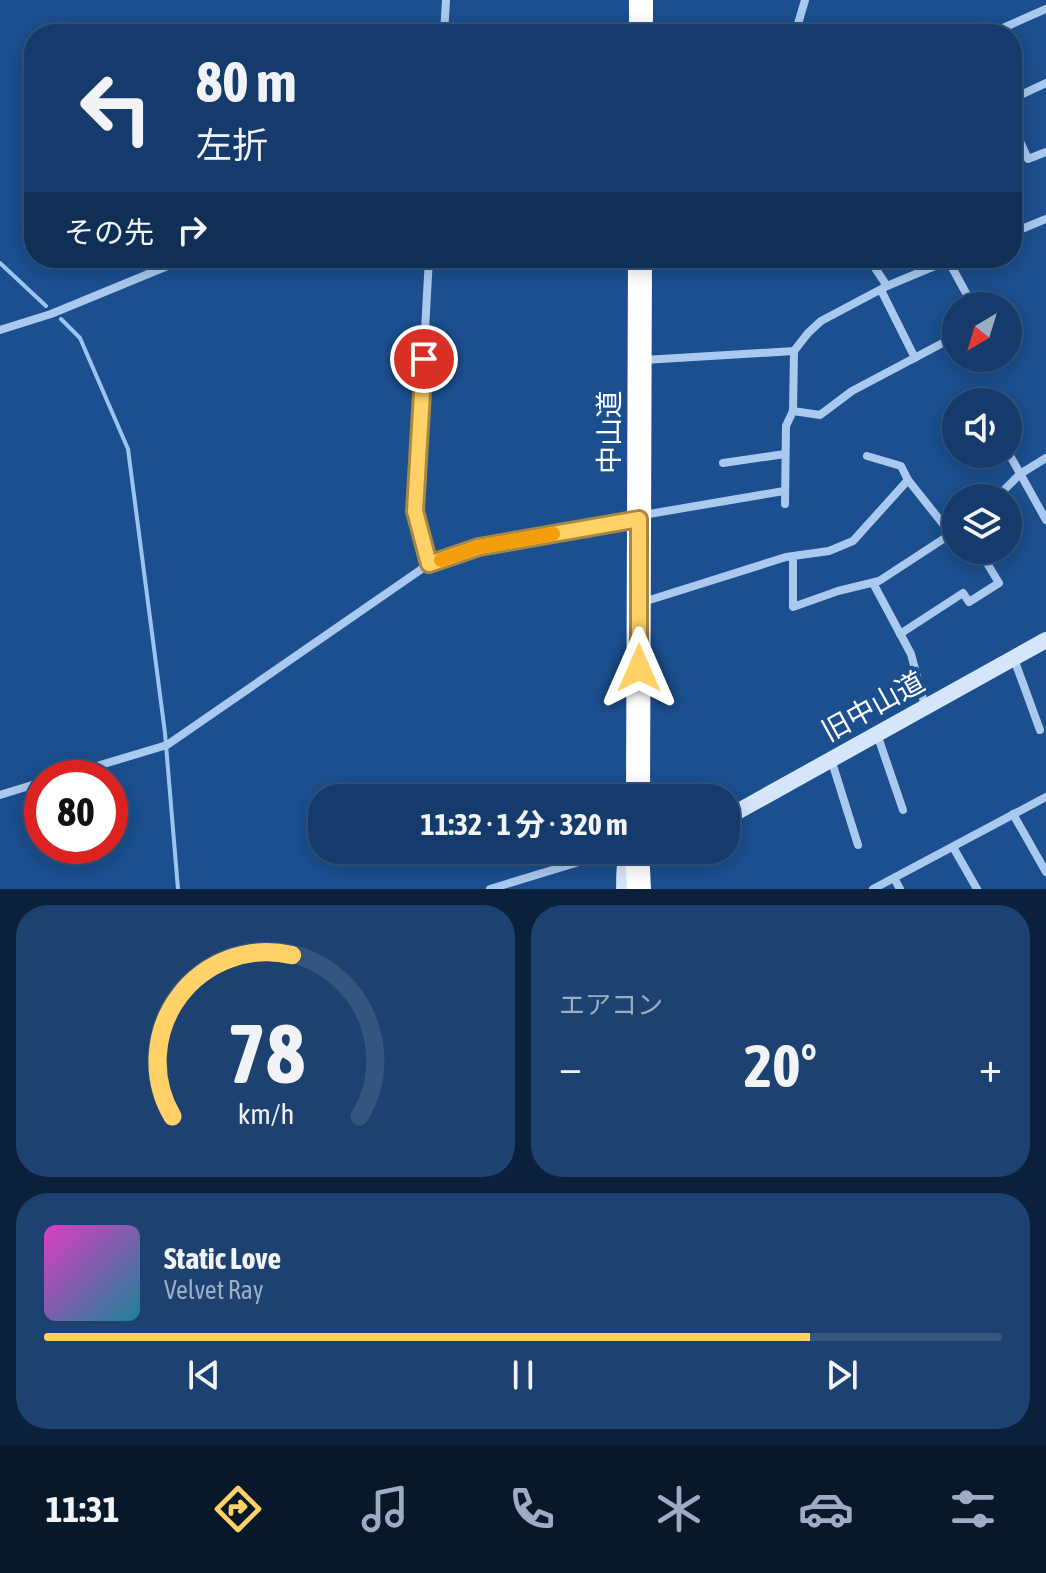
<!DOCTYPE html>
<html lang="ja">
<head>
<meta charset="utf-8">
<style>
  body { margin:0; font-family:"Asap Condensed","Noto Sans JP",sans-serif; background:#1d4271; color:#f1f3f6; height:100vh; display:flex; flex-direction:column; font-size:30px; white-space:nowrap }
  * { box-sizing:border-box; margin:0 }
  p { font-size:26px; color:#9dadc1 }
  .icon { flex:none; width:44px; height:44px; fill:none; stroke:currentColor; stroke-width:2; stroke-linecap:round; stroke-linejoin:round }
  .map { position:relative; height:889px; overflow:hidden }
  .details { display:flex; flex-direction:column; gap:16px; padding:16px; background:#0b203b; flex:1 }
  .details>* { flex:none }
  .guide { position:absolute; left:24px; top:24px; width:998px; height:244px; border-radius:32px; box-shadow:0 4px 20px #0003,0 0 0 2px #33557e; background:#143b6b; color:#f1f3f6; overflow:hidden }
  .needle { width:52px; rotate:218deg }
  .controls { position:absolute; left:942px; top:292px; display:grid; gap:16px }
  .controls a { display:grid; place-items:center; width:80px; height:80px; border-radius:50%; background:#143b6b; box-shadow:0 4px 20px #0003,0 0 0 2px #33557e; font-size:40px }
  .speed { position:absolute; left:24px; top:760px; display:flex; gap:16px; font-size:40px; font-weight:700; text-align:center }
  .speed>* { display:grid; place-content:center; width:104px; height:104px; border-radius:50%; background:#143b6b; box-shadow:0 4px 20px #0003,0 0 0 2px #33557e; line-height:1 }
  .speed .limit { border:12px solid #d22; background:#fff; color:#111 }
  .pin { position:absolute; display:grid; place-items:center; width:68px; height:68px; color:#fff; margin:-34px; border:4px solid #fff; border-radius:50%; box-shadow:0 2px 8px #0007 }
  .me { position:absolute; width:88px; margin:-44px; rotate:0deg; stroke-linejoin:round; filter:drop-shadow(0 0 6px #0008) }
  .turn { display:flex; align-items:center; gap:28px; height:168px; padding:0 40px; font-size:36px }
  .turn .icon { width:104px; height:104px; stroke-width:2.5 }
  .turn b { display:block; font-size:56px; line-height:68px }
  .then { display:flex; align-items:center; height:76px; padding:0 40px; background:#0003; gap:16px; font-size:30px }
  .big { font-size:60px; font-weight:700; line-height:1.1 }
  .details .card { flex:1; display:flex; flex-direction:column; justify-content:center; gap:12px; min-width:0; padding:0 28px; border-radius:32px; background:#1d4271 }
  .details .dial { align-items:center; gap:0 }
  .dial svg { height:208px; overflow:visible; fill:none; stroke:#33557e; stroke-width:7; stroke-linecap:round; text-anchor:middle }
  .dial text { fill:#f1f3f6; stroke:none }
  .song { display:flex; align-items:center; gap:24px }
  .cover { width:96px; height:96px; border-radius:12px; background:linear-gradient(135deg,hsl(310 70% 55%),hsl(190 70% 35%)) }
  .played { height:8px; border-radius:4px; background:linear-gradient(90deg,#ffd166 80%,#33557e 80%) }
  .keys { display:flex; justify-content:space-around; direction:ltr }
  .heat { display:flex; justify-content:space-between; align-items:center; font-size:44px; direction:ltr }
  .details .tiles { flex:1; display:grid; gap:16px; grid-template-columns:1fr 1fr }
  .card:last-child { grid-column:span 2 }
  .trip { position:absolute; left:308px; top:784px; width:432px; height:80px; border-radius:32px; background:#143b6b; box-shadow:0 4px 20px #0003,0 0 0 2px #33557e; font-weight:700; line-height:80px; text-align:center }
  .tabs { display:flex; height:128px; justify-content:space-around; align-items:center; background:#08182b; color:#9dadc1 }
  .tabs .icon { width:56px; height:56px }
  .tabs .active { color:#ffd166 }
  .tabs b { font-size:36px; color:#f1f3f6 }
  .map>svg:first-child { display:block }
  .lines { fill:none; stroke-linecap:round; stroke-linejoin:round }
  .stream { stroke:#9cc4f0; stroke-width:4 }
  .street { stroke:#a9c9ee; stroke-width:8 }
  .secondary { stroke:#d6e6fa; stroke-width:16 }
  .highway { stroke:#fff; stroke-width:24 }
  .route-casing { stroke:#a68842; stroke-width:20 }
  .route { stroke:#ffd166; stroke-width:14 }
  .slow { stroke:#f59e0b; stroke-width:14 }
  .labels { text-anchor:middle; stroke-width:8; stroke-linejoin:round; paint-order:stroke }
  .street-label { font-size:28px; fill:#fff; stroke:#1b4f8f }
</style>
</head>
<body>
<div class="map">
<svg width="1046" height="889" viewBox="0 0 1046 889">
  <rect width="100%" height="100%" fill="#1b4f8f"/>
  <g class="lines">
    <g class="stream">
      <path d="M0,263L46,306"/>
      <path d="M61,319L80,338L128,449L165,733L178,889"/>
    </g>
    <g class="street">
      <path d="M444,34L446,0"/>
      <path d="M795,34L805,0"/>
      <path d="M989,34L1046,9"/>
      <path d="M1012,99L1046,83"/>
      <path d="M1012,124L1028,159L1046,152"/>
      <path d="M1012,233L1046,219"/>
      <path d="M871,258L875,268L887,286"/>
      <path d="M948,260L973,306"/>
      <path d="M881,290L915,358"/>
      <path d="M0,330L51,314L187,258"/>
      <path d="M794,351L793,411L820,415L852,391L956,336"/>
      <path d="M644,360L794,351L808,333L821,321L887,286L954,258"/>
      <path d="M1008,452L1046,520"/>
      <path d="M867,456L901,466L908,480"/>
      <path d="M723,463L785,454"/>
      <path d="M996,498L1020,474L1046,458"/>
      <path d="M785,504L786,426L793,411"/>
      <path d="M643,515L784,491"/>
      <path d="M429,564L415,511L429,258"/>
      <path d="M873,583L911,654L925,706"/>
      <path d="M640,603L786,557L829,551L853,541L908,480L951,534L879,581L838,591L793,607V556"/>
      <path d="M900,634L963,593L969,602L999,583L979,550"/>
      <path d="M1014,659L1040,730"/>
      <path d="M877,734L903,810"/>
      <path d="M831,759L858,845"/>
      <path d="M57,778L167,745L429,564L479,547L638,520"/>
      <path d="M0,795L42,782"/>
      <path d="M1013,814L1046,872"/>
      <path d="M953,847L977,889"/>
      <path d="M894,878L900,889"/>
      <path d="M490,889L615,851H633"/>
      <path d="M873,889L1046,797"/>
    </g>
    <g class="secondary">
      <path d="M726,818L1046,640"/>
      <path d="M624,889C625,878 621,855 636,852C644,850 649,853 657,850"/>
    </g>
    <g class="highway">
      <path d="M641,0V34"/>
      <path d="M638,798L640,258"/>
      <path d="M637,850L639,889"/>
    </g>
  </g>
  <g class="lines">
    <g class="route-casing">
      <path id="route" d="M424,359L415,511L429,564L479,547L639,519V668"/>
    </g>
    <use href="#route" class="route"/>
    <path class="slow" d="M441,560L479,547L553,534"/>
  </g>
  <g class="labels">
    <g class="street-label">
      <text transform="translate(609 432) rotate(-90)" y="10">中山道</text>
      <text transform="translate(873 706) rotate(-29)" y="10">旧中山道</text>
    </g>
  </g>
</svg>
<div class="controls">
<a><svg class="needle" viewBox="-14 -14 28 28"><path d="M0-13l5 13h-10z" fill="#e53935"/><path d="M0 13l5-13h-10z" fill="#9dadc1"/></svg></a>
<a><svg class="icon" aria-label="sound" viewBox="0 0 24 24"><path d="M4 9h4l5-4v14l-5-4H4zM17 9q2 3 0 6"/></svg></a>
<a><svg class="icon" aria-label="layers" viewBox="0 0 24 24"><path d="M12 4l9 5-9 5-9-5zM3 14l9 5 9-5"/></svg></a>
</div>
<div class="speed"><div class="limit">80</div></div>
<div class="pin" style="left:424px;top:359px;background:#d93025"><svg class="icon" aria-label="arrive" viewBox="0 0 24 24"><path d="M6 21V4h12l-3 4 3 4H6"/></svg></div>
<svg class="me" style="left:639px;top:668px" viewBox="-20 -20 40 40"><path d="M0-17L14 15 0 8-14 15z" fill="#ffd166" stroke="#fff" stroke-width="4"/></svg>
<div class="trip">11:32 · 1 分 · 320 m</div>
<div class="guide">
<div class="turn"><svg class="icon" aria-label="left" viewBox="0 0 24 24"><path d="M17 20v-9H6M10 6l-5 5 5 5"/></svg><div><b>80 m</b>左折</div></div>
<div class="then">その先<svg class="icon" aria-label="right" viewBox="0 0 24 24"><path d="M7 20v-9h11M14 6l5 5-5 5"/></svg></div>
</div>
</div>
<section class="details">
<div class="tiles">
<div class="card dial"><svg viewBox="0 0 100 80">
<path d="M14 69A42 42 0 1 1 86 69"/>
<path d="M14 69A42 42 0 0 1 60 7" stroke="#ffd166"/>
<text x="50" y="56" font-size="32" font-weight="700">78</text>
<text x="50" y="72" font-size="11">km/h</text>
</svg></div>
<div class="card"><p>エアコン</p>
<div class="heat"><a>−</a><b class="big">20°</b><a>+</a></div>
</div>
<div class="card">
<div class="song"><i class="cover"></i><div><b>Static Love</b><p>Velvet Ray</p></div></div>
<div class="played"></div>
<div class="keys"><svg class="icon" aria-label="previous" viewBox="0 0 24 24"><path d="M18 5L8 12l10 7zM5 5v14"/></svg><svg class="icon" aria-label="pause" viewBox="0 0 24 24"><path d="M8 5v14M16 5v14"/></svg><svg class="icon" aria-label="next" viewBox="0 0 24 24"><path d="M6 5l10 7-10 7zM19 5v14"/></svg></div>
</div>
</div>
</section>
<nav class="tabs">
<b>11:31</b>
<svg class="icon active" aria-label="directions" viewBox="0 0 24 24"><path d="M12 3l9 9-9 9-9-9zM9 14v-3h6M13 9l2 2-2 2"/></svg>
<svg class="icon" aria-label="music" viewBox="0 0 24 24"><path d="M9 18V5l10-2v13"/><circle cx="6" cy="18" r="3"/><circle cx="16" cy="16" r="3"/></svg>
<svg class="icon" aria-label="phone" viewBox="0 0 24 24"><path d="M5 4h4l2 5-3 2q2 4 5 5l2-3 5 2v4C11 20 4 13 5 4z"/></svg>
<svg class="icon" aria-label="climate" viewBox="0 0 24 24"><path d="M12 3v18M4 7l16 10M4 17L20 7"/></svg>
<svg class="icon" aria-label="car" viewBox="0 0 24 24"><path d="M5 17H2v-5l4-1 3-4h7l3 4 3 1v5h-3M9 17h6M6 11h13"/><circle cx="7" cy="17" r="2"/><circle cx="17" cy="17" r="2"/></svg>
<svg class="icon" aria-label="filters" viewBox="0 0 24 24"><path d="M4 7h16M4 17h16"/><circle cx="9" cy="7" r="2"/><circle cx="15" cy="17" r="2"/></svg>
</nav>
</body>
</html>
